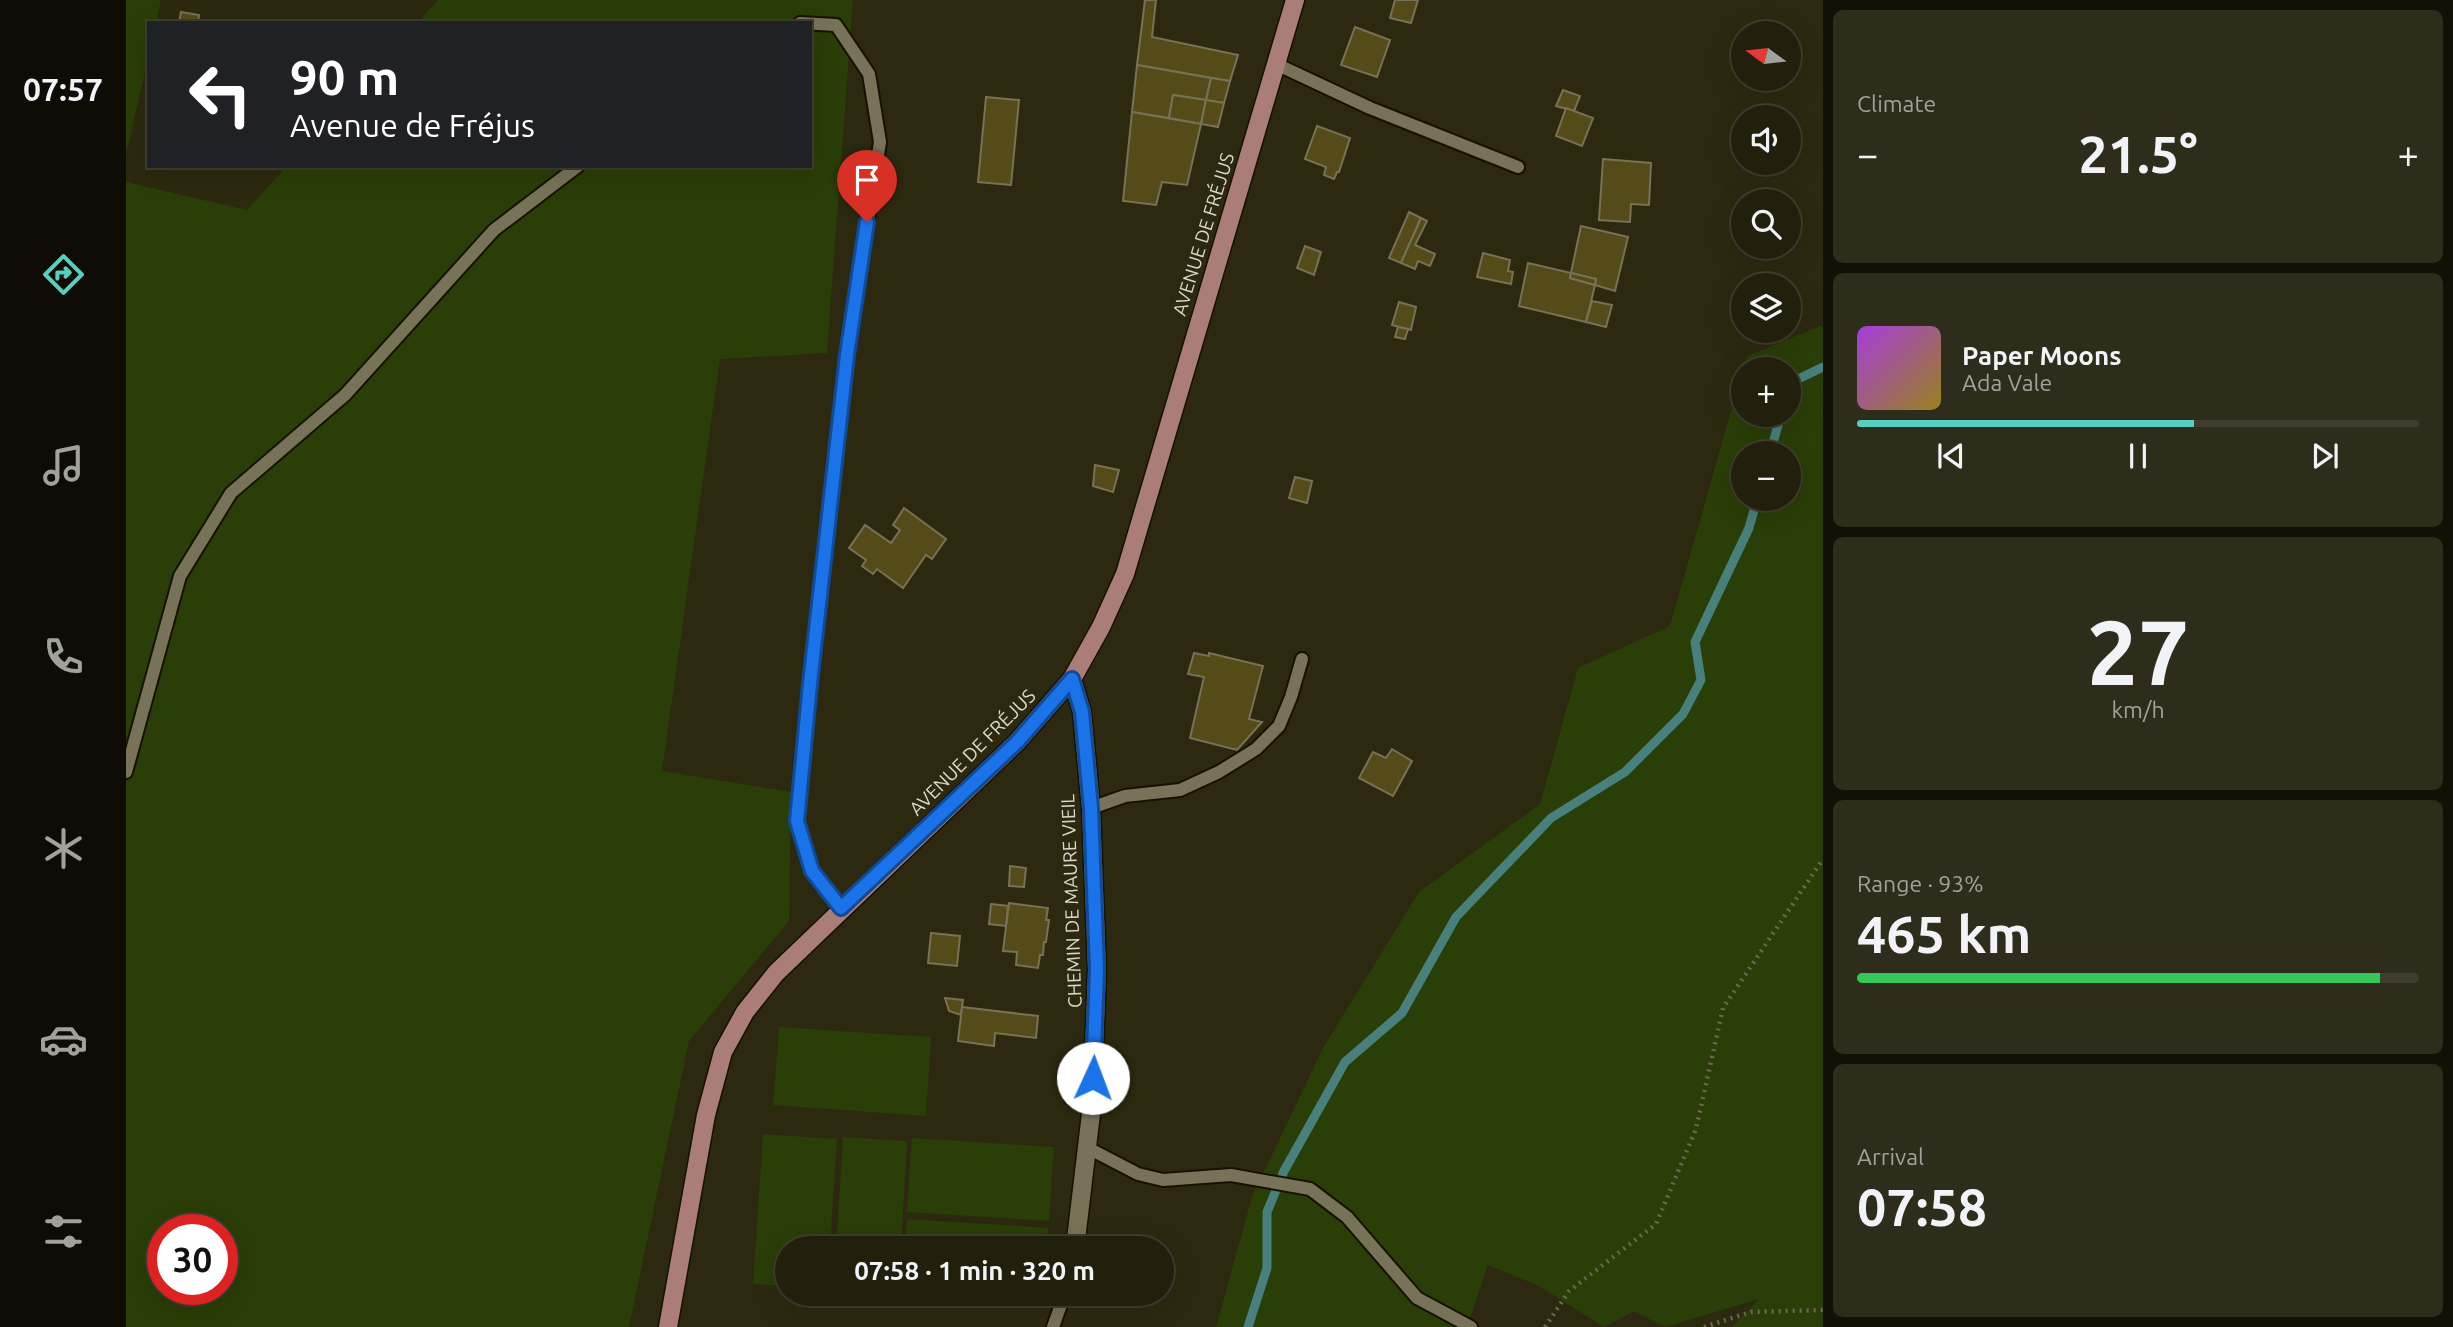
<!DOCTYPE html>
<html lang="en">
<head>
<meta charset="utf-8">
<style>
  body { margin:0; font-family:Ubuntu,sans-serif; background:#2e2c1a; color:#f1f3f6; height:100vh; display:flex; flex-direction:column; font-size:26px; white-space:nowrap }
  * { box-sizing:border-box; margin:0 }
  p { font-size:23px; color:#a2a29d }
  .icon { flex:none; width:38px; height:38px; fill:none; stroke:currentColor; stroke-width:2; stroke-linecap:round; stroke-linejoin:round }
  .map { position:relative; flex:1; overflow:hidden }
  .sheet { display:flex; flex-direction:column; gap:10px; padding:10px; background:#131107; width:630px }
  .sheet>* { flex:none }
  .banner { position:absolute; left:21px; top:21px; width:665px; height:147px; border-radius:0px; box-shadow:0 7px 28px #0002,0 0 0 2px #3f3d2d; background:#202124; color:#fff; overflow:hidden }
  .needle { width:46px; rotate:285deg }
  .fabs { position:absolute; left:1605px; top:21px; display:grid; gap:14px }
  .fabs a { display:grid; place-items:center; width:70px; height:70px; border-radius:50%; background:#221f0c; box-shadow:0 7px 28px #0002,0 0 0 2px #3f3d2d; font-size:35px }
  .speed { position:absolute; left:21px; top:1214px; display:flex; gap:14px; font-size:35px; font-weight:700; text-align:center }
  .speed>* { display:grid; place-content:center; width:91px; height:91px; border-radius:50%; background:#221f0c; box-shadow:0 7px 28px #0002,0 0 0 2px #3f3d2d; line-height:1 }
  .speed .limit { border:10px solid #d22; background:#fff; color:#111 }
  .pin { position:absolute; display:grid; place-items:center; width:60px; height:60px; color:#fff; margin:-72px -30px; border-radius:50% 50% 50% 0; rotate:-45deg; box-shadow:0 0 7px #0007 }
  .pin .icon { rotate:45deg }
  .me { position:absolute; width:77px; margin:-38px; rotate:2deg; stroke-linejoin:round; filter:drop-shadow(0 0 5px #0008) }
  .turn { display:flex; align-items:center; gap:24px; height:147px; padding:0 28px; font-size:32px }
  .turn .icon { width:91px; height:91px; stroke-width:2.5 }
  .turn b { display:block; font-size:49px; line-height:60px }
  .big { font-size:52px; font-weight:600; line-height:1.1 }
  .sheet .card { flex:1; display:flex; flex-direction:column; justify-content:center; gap:10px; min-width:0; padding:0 24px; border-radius:10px; background:#2e2c1a }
  .sheet .dial { align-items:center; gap:0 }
  .dial b { font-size:91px; line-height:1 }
  .song { display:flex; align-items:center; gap:21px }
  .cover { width:84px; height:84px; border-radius:10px; background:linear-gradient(135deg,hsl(280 70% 55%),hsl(50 70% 35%)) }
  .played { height:7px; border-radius:4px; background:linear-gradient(90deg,#57cec2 60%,#3f3d2d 60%) }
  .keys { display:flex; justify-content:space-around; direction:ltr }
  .heat { display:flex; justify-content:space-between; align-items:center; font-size:38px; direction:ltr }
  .charge { height:10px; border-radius:5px; background:linear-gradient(90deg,#34c759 93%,#3f3d2d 0) }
  .trip { position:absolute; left:649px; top:1236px; width:399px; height:70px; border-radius:35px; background:#221f0c; box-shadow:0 7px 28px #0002,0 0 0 2px #3f3d2d; font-weight:600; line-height:70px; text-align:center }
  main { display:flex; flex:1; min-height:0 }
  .menu { display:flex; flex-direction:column; width:126px; justify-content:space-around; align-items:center; background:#0e0c05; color:#a2a29d }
  .menu .icon { width:49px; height:49px }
  .menu .selected { color:#57cec2 }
  .menu b { font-size:32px; color:#f1f3f6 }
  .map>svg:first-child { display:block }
  .green { fill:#2a3e07; fill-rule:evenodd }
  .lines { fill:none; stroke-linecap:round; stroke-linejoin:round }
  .stream { stroke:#48807e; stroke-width:9 }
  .building { fill:#544b19; stroke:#767257; stroke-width:2 }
  .service-casing { stroke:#161100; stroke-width:16 }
  .minor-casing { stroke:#161100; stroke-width:21 }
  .primary-casing { stroke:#161100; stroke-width:21 }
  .path { stroke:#6c6853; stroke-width:4.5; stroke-dasharray:2 5; stroke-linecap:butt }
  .service { stroke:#787358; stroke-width:12 }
  .minor { stroke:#787358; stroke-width:18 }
  .primary { stroke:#aa7d78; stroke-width:18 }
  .route-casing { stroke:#114b97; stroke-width:18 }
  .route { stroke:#1a73e8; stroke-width:12 }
  .labels { text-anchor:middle; stroke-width:7; stroke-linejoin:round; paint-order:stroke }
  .street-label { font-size:19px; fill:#dbd8ca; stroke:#2d2910 }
</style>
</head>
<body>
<main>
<nav class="menu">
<b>07:57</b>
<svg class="icon selected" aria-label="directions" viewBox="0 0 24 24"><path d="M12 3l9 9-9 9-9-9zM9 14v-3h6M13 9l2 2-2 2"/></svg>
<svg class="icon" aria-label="music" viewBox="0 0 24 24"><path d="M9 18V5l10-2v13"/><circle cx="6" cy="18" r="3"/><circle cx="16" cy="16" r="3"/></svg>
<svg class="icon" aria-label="phone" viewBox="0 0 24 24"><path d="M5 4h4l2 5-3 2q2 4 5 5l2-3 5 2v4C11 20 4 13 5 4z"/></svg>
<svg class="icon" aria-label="climate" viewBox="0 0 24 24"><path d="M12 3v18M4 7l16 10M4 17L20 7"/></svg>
<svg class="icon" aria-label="car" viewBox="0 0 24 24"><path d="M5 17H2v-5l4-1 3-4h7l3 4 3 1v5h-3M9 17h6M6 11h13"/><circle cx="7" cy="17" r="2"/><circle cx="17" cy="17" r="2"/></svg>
<svg class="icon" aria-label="filters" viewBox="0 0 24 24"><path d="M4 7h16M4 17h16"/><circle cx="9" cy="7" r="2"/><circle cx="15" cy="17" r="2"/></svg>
</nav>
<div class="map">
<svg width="1697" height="1327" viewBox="0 0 1697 1327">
  <rect width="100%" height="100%" fill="#2d2910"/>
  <g class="green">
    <path d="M0,0H35L30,23H23V55L0,154Z"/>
    <path d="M312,0H727L701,353L594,359L536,771L665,792L663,921L563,1041L503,1327H0V182L121,210L161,166H684V23H291ZM37,1230H96V1290H37Z"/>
    <path d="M1697,325V1327H1606L1633,1299L1539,1327L1508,1311L1478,1327L1413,1286L1362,1265L1341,1327H1090L1126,1197L1197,1048L1293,892L1414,804L1452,668L1544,626L1617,369V415H1662V369H1617L1621,356ZM1617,453H1662V499H1617Z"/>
    <path d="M653,1027L805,1037L800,1116L647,1105Z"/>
    <path d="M637,1134L711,1139L704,1248H662L661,1286L627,1284Z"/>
    <path d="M717,1137L781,1141L775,1248H710Z"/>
    <path d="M786,1138L928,1147L923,1221L781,1212Z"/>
    <path d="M781,1219L922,1228L921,1248H779Z"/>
    <path d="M778,1293H918V1303Z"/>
  </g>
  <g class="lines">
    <g class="stream">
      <path d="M1662,389L1664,383L1697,367"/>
      <path d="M1644,453L1655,415"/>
      <path d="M1122,1327L1141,1268V1212L1158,1171L1219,1062L1276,1013L1330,917L1425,818L1499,772L1557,714L1575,680L1569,642L1623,528L1631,499"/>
    </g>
  </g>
  <g class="building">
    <path d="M1019,0H1030L1026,37L1112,55L1104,81L1011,65Z"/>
    <path d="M1269,0H1292L1285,23L1264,18Z"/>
    <path d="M55,12L73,15L72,23H53Z"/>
    <path d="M1229,27L1264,40L1251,77L1215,65Z"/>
    <path d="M1011,65L1085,78L1080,100L1047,95L1043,118L1006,112Z"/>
    <path d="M1085,78L1104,81L1098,103L1080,100Z"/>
    <path d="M1437,90L1454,96L1448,111L1430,106Z"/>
    <path d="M1047,95L1080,100L1075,124L1043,118Z"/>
    <path d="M860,97L893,100L885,185L852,182Z"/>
    <path d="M1080,100L1098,103L1092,127L1075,124Z"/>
    <path d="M1440,108L1467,118L1456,146L1430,136Z"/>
    <path d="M1006,112L1075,124L1061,185L1036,182L1030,205L997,201Z"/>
    <path d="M1191,126L1224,138L1213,172H1211L1208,179L1198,175L1200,167L1179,159Z"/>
    <path d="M1477,159L1525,163L1523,205L1505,204L1504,222L1473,220Z"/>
    <path d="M1283,212L1295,218L1275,263L1263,258Z"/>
    <path d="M1295,218L1301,221L1289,245L1309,254L1304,266L1292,261L1289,269L1275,263Z"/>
    <path d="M1455,226L1502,237L1489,291L1469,285L1470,279L1445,273Z"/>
    <path d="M1179,246L1195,252L1188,275L1171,268Z"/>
    <path d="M1357,253L1384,260L1382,271L1387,272L1385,284L1351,277Z"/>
    <path d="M1402,263L1445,273L1444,278L1469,285L1460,322L1393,306Z"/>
    <path d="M1445,273L1470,279L1469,285L1444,278Z"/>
    <path d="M1466,301L1486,305L1480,327L1460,322Z"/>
    <path d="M1273,302L1290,307L1285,330L1266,325Z"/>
    <path d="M1272,327L1282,329L1279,339L1269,337Z"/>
    <path d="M969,465L993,470L987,492L967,486Z"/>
    <path d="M1169,477L1186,481L1181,503L1163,498Z"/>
    <path d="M778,508L820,539L806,559L800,555L777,588L751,569L747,574L736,566L740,560L723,548L739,525L765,543L774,530L767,525Z"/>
    <path d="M1068,653L1083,656V653L1137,666L1123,719L1136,722L1111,750L1064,738L1078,677L1062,674Z"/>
    <path d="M1266,749L1286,761L1267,796L1233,778L1247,752L1260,758Z"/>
    <path d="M884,866L900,868L898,887L883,886Z"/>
    <path d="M883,903L922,908L920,920H923L920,942H918L917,955H914L912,968L890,965L891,952L877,951Z"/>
    <path d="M865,904L882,906L880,926L863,924Z"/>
    <path d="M805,933L834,936L831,966L802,963Z"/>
    <path d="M819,998L837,1000L835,1015L823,1011Z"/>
    <path d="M836,1007L912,1016L910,1038L869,1033L868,1046L832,1041Z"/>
  </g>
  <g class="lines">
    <g class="service-casing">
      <g id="service">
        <path d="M674,23L710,25L743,74L754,142L721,355L684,684L671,820L686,871L715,908"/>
        <path d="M1150,64L1244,108L1392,167"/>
        <path d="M0,772L54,576L105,493L219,395L368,230L452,166"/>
        <path d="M965,808L999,796L1054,790L1093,772L1130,749L1153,726L1165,697L1176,659"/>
        <path d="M962,1148L1012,1174L1037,1180L1105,1175L1184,1189L1221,1217L1291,1298L1345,1327"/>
        <path d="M927,1327L937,1299"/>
      </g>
    </g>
    <g class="minor-casing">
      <g id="minor">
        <path d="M946,679L956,712L965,808L971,970L966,1105L949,1248"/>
        <path d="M937,1299L939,1293"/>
      </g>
    </g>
    <g class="primary-casing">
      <path id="primary" d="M542,1327L580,1115L597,1052L619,1012L650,973L891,742L946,679L975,627L999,574L1169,0"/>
    </g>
    <g class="path">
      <path d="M1419,1327L1443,1291L1530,1224L1570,1129L1597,1008L1697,859"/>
      <path d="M1578,1327L1625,1312L1697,1310"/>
    </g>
    <use href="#service" class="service"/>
    <use href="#minor" class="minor"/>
    <use href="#primary" class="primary"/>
  </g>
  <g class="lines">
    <g class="route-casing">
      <path id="route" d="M741,222L721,355L684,684L671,821L686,871L715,908L891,742L946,679L956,712L965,808L971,970L967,1078"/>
    </g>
    <use href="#route" class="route"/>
  </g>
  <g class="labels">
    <g class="street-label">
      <text transform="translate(1077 234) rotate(-73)" y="7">AVENUE DE FRÉJUS</text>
      <text transform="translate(846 752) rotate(-45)" y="7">AVENUE DE FRÉJUS</text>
      <text transform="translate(945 901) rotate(-92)" y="7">CHEMIN DE MAURE VIEIL</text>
    </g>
  </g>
</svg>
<div class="fabs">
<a><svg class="needle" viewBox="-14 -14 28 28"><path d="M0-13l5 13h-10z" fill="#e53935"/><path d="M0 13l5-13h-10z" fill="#a2a29d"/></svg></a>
<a><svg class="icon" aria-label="sound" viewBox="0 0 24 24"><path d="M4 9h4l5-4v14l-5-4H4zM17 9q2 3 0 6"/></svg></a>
<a><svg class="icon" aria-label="search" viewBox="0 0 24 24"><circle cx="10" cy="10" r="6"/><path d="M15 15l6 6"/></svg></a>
<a><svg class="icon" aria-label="layers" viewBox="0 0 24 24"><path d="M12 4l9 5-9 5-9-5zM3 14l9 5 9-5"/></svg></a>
<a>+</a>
<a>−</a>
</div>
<div class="speed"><div class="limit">30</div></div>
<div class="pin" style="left:741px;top:222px;background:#d93025"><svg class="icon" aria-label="arrive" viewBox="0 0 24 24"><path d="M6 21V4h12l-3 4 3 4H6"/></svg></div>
<svg class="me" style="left:967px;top:1078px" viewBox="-20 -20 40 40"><circle r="19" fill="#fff"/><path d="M0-13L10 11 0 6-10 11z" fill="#1a73e8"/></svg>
<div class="trip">07:58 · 1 min · 320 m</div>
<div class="banner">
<div class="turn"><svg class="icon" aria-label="left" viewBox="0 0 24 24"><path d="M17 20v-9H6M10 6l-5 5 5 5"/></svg><div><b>90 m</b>Avenue de Fréjus</div></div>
</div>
</div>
<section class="sheet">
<div class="card"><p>Climate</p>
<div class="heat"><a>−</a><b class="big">21.5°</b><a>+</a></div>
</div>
<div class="card">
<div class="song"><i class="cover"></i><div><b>Paper Moons</b><p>Ada Vale</p></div></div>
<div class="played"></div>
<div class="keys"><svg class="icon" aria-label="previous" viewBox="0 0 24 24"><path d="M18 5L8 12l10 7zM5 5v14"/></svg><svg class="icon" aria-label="pause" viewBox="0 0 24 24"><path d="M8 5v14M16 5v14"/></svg><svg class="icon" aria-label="next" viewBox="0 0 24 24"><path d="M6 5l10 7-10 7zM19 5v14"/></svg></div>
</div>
<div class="card dial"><b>27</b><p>km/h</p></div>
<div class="card"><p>Range · 93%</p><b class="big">465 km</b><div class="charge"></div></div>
<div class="card"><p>Arrival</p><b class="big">07:58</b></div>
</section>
</main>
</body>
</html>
